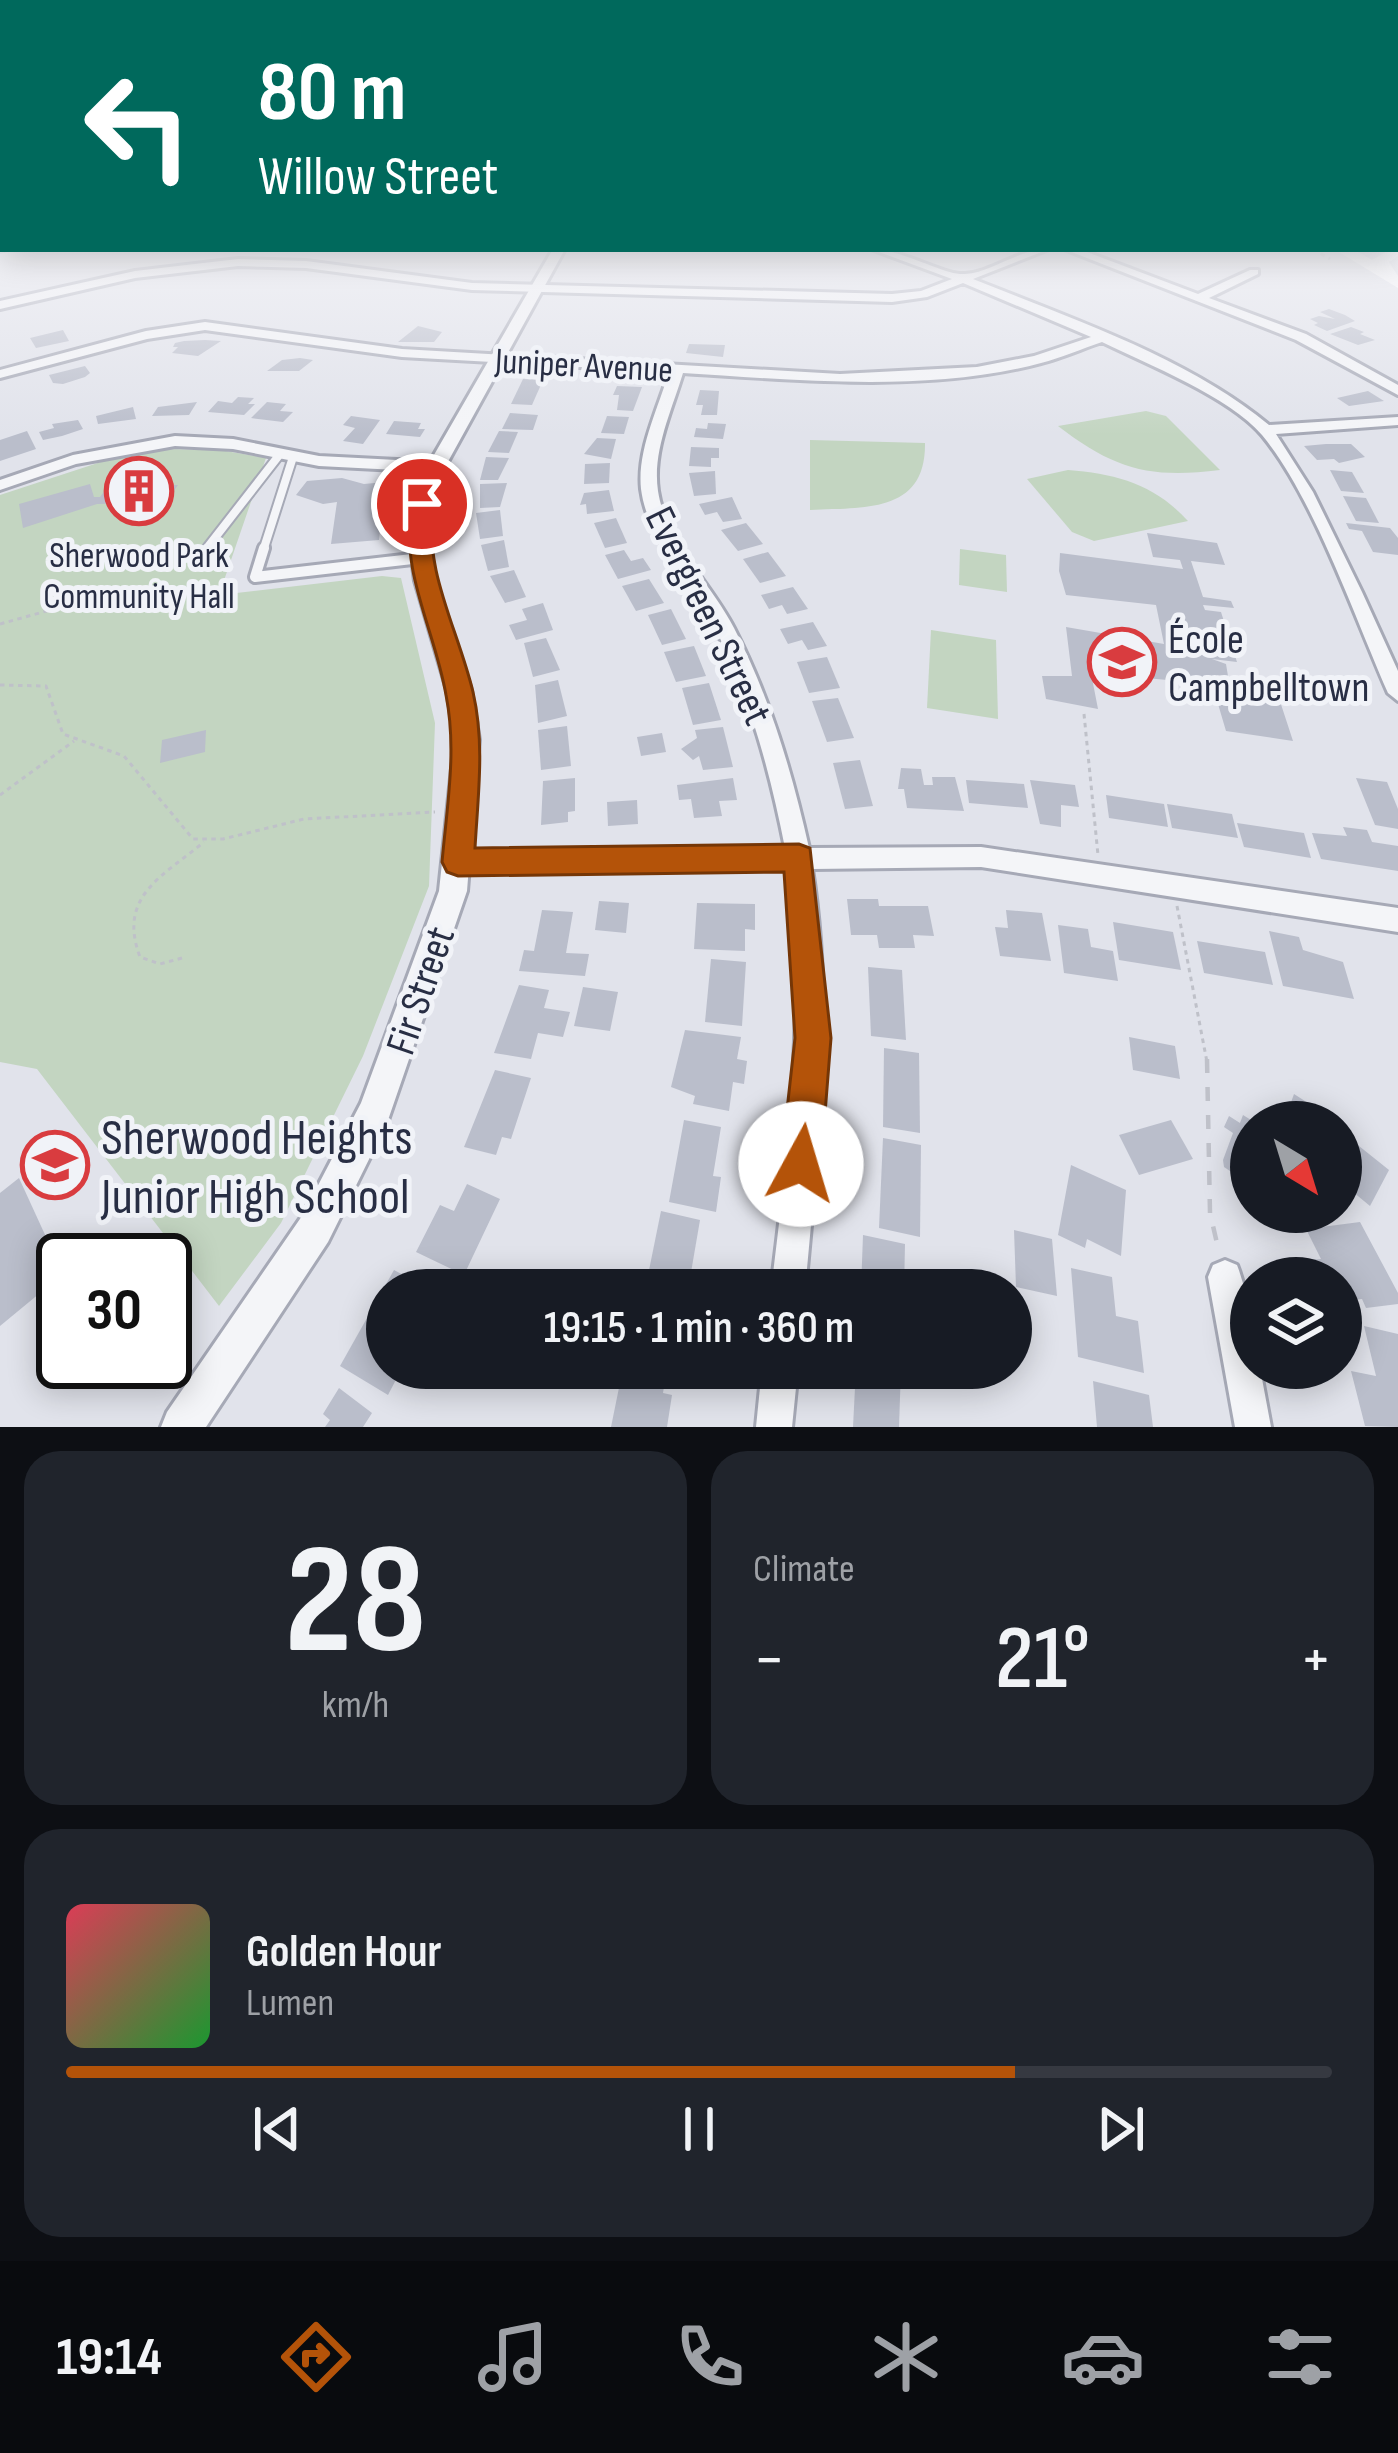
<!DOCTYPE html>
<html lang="en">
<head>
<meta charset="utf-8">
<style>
  body { margin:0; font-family:"Sofia Sans Condensed",sans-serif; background:#20242c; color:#f1f3f6; height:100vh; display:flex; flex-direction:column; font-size:45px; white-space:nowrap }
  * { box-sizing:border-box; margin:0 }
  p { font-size:39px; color:#9ea1a6 }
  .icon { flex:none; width:66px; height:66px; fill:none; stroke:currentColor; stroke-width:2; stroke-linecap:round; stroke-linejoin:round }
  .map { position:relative; height:1427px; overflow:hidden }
  .side { display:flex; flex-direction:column; gap:24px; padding:24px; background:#0d0f14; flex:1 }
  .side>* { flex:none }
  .guide { position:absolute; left:0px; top:0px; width:1398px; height:252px; box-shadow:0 6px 30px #0003; background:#00695c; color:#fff; overflow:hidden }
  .needle { width:78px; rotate:142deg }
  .buttons { position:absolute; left:1230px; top:1101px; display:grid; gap:24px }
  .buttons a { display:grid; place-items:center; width:132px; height:132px; border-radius:50%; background:#171b24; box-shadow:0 6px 30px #0003; font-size:60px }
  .speed { position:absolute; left:36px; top:1233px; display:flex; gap:24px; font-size:60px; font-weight:700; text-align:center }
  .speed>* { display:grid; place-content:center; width:156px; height:156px; border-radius:50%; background:#171b24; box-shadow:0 6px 30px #0003; line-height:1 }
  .speed .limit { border:6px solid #111; border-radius:18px; background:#fff; color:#111 }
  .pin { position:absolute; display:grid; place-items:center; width:102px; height:102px; color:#fff; margin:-51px; border:6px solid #fff; border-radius:50%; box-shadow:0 3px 12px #0007 }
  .me { position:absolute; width:132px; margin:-66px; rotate:6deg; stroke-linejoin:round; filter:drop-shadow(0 0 9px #0008) }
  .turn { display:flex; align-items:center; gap:42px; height:252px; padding:0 60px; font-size:54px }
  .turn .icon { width:156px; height:156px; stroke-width:2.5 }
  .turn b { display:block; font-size:84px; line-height:102px }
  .big { font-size:90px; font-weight:600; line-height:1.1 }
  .side .widget { flex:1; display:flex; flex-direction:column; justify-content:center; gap:18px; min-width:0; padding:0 42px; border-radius:36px; background:#20242c }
  .side .dial { align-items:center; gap:0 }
  .dial b { font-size:156px; line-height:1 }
  .song { display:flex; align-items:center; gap:36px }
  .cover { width:144px; height:144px; border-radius:18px; background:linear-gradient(135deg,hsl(350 70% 55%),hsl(130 70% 35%)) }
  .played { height:12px; border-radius:6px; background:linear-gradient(90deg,#b45309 75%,#363941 75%) }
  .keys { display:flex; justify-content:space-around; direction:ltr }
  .heat { display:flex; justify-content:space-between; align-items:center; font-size:66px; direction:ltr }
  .side .tiles { flex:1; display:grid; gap:24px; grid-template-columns:1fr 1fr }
  .widget:last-child { grid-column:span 2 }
  .trip { position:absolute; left:366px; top:1269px; width:666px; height:120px; border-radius:60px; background:#171b24; box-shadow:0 6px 30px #0003; font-weight:600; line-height:120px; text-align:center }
  .tabs { display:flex; height:192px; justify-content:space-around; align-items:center; background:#090b0e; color:#9ea1a6 }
  .tabs .icon { width:84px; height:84px }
  .tabs .selected { color:#b45309 }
  .tabs b { font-size:54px; color:#f1f3f6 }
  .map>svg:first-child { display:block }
  .green { fill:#c3d5c1 }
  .building { fill:#babecb }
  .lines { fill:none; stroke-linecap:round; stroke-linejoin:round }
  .service-far1-casing { stroke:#a6a9b6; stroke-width:12 }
  .service-casing { stroke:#a6a9b6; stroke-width:16 }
  .minor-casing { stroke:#a6a9b6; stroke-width:6 }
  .tertiary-casing { stroke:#a6a9b6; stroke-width:6 }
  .path-far1 { stroke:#bfc1c9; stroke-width:3; stroke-dasharray:4.5 4.5; stroke-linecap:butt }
  .path { stroke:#bfc1c9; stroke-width:4.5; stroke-dasharray:14 14; stroke-linecap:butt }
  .service-far1 { stroke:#f4f5f8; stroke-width:8 }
  .service { stroke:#f4f5f8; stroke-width:10 }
  .minor { fill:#f4f5f8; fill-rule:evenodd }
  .tertiary { fill:#f4f5f8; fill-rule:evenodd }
  .secondary { fill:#fff; fill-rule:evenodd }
  .route { fill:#b45309; stroke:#753606; stroke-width:3 }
  .labels { text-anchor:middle; stroke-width:10; stroke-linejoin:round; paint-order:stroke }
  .far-street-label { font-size:36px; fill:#282e44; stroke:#f1f3f8 }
  .far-poi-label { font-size:36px; fill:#282e44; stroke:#f1f3f8 }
  .street-label { font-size:42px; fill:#282e44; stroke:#f1f3f8 }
  .poi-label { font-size:42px; fill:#282e44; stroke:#f1f3f8; text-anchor:start }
  .near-poi-label { font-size:51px; fill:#282e44; stroke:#f1f3f8; text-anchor:start }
</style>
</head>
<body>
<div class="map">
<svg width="1398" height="1427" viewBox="0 0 1398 1427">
  <rect width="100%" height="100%" fill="#e1e3eb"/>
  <g class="green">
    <path d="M1146,411L1166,416L1220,470C1149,479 1114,469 1058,426Z"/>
    <path d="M810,440L925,443C926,514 863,507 810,510Z"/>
    <path d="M166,449L220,450L266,458L219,595L382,576L401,578L435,723L429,886L363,1056L281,1223L219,1306L37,1069L0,1062V495L113,458Z"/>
    <path d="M1068,470C1117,474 1154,484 1188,521L1094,541L1072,532L1027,479Z"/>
    <path d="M960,549L1006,555L1007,592L959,585Z"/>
    <path d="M931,630L996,640L998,719L927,708Z"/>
  </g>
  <g class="building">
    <path d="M1329,309L1345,315L1355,321L1327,331L1314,325L1318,323L1310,319L1319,316L1335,319L1320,312Z"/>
    <path d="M418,326L442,332L434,342H398Z"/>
    <path d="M1351,327L1364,332L1360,334L1375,340L1358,345L1330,334Z"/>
    <path d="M63,330L69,341L36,348L30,338Z"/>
    <path d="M184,341L205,340L221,341L198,356L172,353L178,347H173L175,343Z"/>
    <path d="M689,344L725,345L723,357L686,353Z"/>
    <path d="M300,358L313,360L299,371H267L282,360Z"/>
    <path d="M85,366L90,373L85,377L63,384L53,383L49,375Z"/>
    <path d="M523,379L543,380L532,405L511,404Z"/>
    <path d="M617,386L642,387L633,411L617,410L619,395H613Z"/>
    <path d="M700,390L719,391L717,415H701L703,405H696Z"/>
    <path d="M1368,391L1384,401L1349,406L1337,398Z"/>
    <path d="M238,397L254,398L248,404H255L244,415L208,412L218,401L232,403Z"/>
    <path d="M197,402L189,415L152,416L158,407Z"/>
    <path d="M267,402L286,404L280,411L293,412L283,422L251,418Z"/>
    <path d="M133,407L136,419L98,424L96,416Z"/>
    <path d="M510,413L538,415L533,430L502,429Z"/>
    <path d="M351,416L380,420L363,444L343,441L355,428L343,425Z"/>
    <path d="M607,416L629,417L624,434L601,433Z"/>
    <path d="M78,420L83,429L62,436L43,440L39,432L54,428L52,424Z"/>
    <path d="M394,421L421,423L418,429H425L420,437L386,434Z"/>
    <path d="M708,423L726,424L723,439L694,437L696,428L707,429Z"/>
    <path d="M27,431L36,449L0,461V440Z"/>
    <path d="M499,431L518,432L509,453L488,452Z"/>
    <path d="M597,438L616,439L611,459L584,454Z"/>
    <path d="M1326,444H1351L1365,457L1339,463L1334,459L1317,460L1304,446Z"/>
    <path d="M691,447L719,448V458H711V467L689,466Z"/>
    <path d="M486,457L509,458L498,480H480Z"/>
    <path d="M610,463L609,483L584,484L585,464Z"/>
    <path d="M1330,470L1352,472L1364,493L1341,491Z"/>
    <path d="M715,471L716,494L694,496L689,473Z"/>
    <path d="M342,478L364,484L385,482L379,540L331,544L337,502L323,504L296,495L307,481Z"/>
    <path d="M507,483L500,507L480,508V484Z"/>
    <path d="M90,484L94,497H100L109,485H178L170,496L161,497L157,503L97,504L23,528L19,504Z"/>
    <path d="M609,490L614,511L587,514L586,504L580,505L584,493Z"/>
    <path d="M1343,496L1366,498L1379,523L1356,521Z"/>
    <path d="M732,497L742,519L723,522L717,512L705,515L699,504Z"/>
    <path d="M500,510L503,536L480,539L476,513Z"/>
    <path d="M616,518L627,543L605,548L594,523Z"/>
    <path d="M746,523L763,544L738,551L721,530Z"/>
    <path d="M1346,523L1390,528L1398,538V555L1373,552L1362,531L1349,529Z"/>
    <path d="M1147,533L1217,543L1225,565L1191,561L1203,597L1231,601L1234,608L1203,605L1205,610L1221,612L1237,662L1212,659L1226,664L1228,676L1217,675L1220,680L1275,686L1293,741L1226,731L1218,704L1205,702L1200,683L1091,673L1098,709L1046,699L1042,676H1072L1066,627L1164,644L1156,605L1066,595L1059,571L1060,553L1183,569L1180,560L1153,557Z"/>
    <path d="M504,540L509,567L488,571L481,545Z"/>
    <path d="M624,550L631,561L643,558L651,570L618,579L605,555Z"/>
    <path d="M768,552L786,576L760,583L743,559Z"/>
    <path d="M514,570L526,597L505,603L490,576Z"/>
    <path d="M649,579L664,603L636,611L622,586Z"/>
    <path d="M793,587L808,609L787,614L782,605L769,609L761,595Z"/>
    <path d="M543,603L553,630L516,640L509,625L527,620L522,609Z"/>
    <path d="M671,609L686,639L662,645L648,615Z"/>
    <path d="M813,622L827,646L808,650L802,640L788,644L780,629Z"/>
    <path d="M546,638L560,670L533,677L524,643Z"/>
    <path d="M694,646L706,676L676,682L664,652Z"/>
    <path d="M827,657L840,688L809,693L797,662Z"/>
    <path d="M558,680L567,716L538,723L535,685Z"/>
    <path d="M709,683L721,720L693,725L682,688Z"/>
    <path d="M838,698L854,738L827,742L812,701Z"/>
    <path d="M567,726L571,766L541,770L538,730Z"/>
    <path d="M723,727L733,767L703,770L699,756L693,760L681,749L697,738L695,730Z"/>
    <path d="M206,730L205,752L160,763L162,740Z"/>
    <path d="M662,733L666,752L641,756L637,737Z"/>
    <path d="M860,760L873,806L845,809L833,763Z"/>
    <path d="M901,768L921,769L924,785H933L932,777H955L964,811L907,808L904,789H898Z"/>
    <path d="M575,778V811L568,812V822L541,825L543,781Z"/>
    <path d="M733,778L737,800L719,801L722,816L694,818L691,799L679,800L677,785Z"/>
    <path d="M1356,778L1387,782L1398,809V829L1375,825Z"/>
    <path d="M966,780L1024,784L1028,808L969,803Z"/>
    <path d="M1030,780L1075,785L1079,807L1061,805V827L1040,824Z"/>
    <path d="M1106,795L1164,804L1168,827L1109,818Z"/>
    <path d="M637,800L638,824L608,826L607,802Z"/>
    <path d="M1167,804L1232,814L1238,838L1172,828Z"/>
    <path d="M1237,823L1304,833L1311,858L1244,847Z"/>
    <path d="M1343,827L1367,830L1372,842L1398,846V871L1321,859L1312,833L1347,836Z"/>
    <path d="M847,899H878L879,906H928L934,936L913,935L915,948H879L877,935H851Z"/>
    <path d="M599,901L629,903L626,933L595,930Z"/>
    <path d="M697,903L755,904V930L745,929V951L694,949Z"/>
    <path d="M542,910L573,912L566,953L589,954L585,976L519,971L524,950L534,951Z"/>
    <path d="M1006,910L1042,913L1051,961L1000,956L995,927L1008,928Z"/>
    <path d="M1113,922L1173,932L1181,970L1119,960Z"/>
    <path d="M1058,925L1088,929L1091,947L1113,951L1118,981L1064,973Z"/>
    <path d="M1269,931L1299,937L1303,950L1343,962L1354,999L1283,986Z"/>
    <path d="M1197,941L1265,952L1273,985L1204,973Z"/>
    <path d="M711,959L746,962L742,1026L705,1022Z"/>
    <path d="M868,967L902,970L906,1040L871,1036Z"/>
    <path d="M519,985L549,990L544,1008L570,1012L563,1037L538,1033L531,1059L494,1053Z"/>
    <path d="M583,987L618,992L610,1031L574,1026Z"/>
    <path d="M685,1030L741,1037L737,1059L747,1061L744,1084L733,1082L729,1111L693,1104L695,1096L671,1087Z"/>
    <path d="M1129,1037L1175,1046L1180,1079L1133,1070Z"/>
    <path d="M884,1048L919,1053L920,1133L883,1127Z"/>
    <path d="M495,1070L531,1078L511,1139L502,1137L496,1155L464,1147Z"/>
    <path d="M1294,1094L1333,1119L1332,1122H1284Z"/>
    <path d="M1243,1115L1251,1120V1185L1224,1167L1223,1160L1233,1133L1224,1127L1229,1116L1240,1123Z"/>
    <path d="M684,1120L721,1127L713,1176L721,1177L716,1212L669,1202Z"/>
    <path d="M1171,1120L1193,1159L1139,1175L1119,1135Z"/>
    <path d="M883,1138L921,1145L920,1237L879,1228Z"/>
    <path d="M1349,1138L1389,1170L1370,1206L1341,1182V1152Z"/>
    <path d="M1071,1165L1126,1190L1121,1256L1087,1239L1085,1248L1058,1235Z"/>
    <path d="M19,1178L63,1274L0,1326V1193Z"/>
    <path d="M467,1184L500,1199L464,1275L416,1252L440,1205L454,1211Z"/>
    <path d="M661,1211L700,1220L688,1290H645Z"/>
    <path d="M1360,1222L1398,1293V1304L1366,1308L1362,1299L1343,1301L1348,1311L1341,1312V1278H1318L1309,1260L1321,1259L1306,1229Z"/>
    <path d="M1014,1230L1052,1239L1057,1296L1016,1287Z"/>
    <path d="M863,1235L905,1244L904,1290H861Z"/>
    <path d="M1071,1268L1112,1277L1116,1316L1138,1321L1144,1373L1078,1357Z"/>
    <path d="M394,1270L431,1290H387V1368H402L388,1395L340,1366Z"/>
    <path d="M1364,1326L1398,1334V1427L1365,1426L1351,1371L1376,1376Z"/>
    <path d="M623,1368H667L663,1393L672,1395L667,1427H611Z"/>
    <path d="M856,1368H901L899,1427H853Z"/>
    <path d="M1093,1381L1149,1395L1153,1427H1097Z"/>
    <path d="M339,1388L372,1413L363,1427H325L330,1420L323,1414Z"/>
  </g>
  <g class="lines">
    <g class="service-far1-casing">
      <g id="service-far1">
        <path d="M207,548L280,454"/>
        <path d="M263,551L293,457"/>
      </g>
    </g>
    <g class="service-casing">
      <path id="service" d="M264,548L255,577L421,558"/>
    </g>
    <g class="minor-casing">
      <g id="minor">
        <path d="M0,244H3V249H7L0,251Z"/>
        <path d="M871,249C902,249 945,276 965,274C993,272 1018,249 1049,249L973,279C1070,318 1189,358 1269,425L1398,417V425L1276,434L1313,492L1362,592L1398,671V701L1388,693C1354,616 1314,498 1262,435C1230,397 1147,364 1102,342C1081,349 1061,358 1041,363C930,393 796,380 683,373C672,410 652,451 658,491C666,543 711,583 734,628C770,698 792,772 809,848L981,847L1398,908V932L981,867L812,869C834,1010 818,1150 805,1290H771C788,1150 807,1010 788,869L458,873L449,869L446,862L449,855L458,851L785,848C770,772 750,697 715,628C692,582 648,542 641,489C637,450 658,409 669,372L402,357L205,330L147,339L0,378V370L146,331L205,322L402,349L840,374L977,367L1034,356L1091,337L963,283L927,297L892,302L472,290L306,268L238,266L135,278L0,309V301L135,271L238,259L306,261L472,283L892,294L921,291L952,279Z"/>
        <path d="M1064,249H1079L1198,294L1250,270H1258V274L1209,298L1306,334L1398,385V395L1296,340Z"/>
        <path d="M175,436L233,439L319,456L436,462L444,467L436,472L319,466L233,449L175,446L76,464L0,490V480L73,455Z"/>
        <path d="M1225,1260L1237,1265C1250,1298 1251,1333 1251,1368H1260L1271,1427H1235L1208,1277L1213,1265Z"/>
        <path d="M762,1368H798L792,1427H756Z"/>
      </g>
    </g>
    <g class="tertiary-casing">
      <path id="tertiary" d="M553,249H565L445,467L428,527L435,581L471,690L479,740L467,891L387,1123L328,1242L206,1427H161L167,1412L302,1216L361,1103L439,891L455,740L447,690L415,581L408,527L427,467Z"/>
    </g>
    <g class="path-far1">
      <path d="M1313,249L1330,259"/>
      <path d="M0,624L61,607"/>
      <path d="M0,685L46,686L63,734L124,756L193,839H223L304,819L435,812"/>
      <path d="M1084,714L1098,855"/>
      <path d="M0,795L74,741"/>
      <path d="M1177,906L1207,1062"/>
      <path d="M182,958L160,964L140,957C117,896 163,876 204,842"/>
    </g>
    <path class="path" d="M1207,1059L1210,1213L1219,1252"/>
    <use href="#service-far1" class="service-far1"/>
    <use href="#service" class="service"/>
    <use href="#minor" class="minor"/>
    <use href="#tertiary" class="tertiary"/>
    <path class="secondary" d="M1398,245V256L1389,262L1398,276V288L1334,249H1353L1372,260Z"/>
  </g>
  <linearGradient id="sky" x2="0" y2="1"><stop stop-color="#88b0dd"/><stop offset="0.54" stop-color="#f2f2f6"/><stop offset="1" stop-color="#f2f2f6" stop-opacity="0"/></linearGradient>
  <rect width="1398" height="435" fill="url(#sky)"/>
  <path class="route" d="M422,498L433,504C423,570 458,629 473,692C485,744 478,795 475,848L799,844L810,848L831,1038L821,1164L815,1178L801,1184L787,1178L781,1164L795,1038L784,872L458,876L447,872L442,862C447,806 457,750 446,695C435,630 399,571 412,504Z"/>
  <defs>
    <g id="building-ring" transform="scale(3.45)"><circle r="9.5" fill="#f1f3f8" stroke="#d93c3f" stroke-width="1.5"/><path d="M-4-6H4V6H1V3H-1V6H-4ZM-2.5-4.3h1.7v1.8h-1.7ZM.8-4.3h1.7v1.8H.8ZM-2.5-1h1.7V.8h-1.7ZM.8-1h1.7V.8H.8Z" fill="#d93c3f"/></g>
    <g id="school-ring" transform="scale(3.45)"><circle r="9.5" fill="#f1f3f8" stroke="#d93c3f" stroke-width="1.5"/><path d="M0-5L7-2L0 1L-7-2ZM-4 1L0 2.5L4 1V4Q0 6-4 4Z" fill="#d93c3f"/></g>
  </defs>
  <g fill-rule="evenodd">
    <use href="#building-ring" x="139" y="491"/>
    <use href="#school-ring" x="1122" y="662"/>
    <use href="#school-ring" x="55" y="1165"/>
  </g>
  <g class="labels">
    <g class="far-street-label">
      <text transform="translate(584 364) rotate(3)" y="13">Juniper Avenue</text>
    </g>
    <g class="far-poi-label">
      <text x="139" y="567">Sherwood Park<tspan x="139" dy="41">Community Hall</tspan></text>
    </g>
    <g class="street-label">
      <text transform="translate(710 615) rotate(64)" y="15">Evergreen Street</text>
      <text transform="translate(419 990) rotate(-71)" y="15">Fir Street</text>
    </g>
    <g class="poi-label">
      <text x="1168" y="653">École<tspan x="1168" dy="48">Campbelltown</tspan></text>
    </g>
    <g class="near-poi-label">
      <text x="101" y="1154">Sherwood Heights<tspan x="101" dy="59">Junior High School</tspan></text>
    </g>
  </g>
</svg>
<div class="buttons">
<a><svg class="needle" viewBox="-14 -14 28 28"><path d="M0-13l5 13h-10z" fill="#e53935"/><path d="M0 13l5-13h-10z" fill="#9ea1a6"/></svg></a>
<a><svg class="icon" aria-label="layers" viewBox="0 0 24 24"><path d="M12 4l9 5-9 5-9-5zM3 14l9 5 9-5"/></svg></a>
</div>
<div class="speed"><div class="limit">30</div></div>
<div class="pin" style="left:422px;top:504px;background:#d93025"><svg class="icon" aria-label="arrive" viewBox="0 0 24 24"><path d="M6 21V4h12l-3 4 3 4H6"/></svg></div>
<svg class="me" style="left:801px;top:1164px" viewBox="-20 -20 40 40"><circle r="19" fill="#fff"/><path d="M0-13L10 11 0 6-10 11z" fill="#b45309"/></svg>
<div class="trip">19:15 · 1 min · 360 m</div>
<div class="guide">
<div class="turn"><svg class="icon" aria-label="left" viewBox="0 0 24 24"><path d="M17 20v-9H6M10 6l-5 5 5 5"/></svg><div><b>80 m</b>Willow Street</div></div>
</div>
</div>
<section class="side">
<div class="tiles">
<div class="widget dial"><b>28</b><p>km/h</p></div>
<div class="widget"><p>Climate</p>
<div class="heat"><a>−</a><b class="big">21°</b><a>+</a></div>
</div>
<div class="widget">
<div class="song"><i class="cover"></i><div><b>Golden Hour</b><p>Lumen</p></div></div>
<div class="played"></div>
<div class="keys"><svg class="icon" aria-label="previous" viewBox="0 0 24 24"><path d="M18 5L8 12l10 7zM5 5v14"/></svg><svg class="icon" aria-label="pause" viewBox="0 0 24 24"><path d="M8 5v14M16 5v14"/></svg><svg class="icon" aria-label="next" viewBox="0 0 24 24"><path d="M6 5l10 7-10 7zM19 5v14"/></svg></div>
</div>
</div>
</section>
<nav class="tabs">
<b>19:14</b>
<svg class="icon selected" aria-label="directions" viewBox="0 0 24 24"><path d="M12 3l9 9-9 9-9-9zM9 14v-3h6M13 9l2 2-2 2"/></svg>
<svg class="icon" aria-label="music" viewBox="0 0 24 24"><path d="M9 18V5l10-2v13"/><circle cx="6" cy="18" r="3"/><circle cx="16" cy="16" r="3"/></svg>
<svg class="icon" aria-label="phone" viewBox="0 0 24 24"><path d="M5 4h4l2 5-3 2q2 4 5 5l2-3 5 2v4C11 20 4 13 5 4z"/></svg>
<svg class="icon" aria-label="climate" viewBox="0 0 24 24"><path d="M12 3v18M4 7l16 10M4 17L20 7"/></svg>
<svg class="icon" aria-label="car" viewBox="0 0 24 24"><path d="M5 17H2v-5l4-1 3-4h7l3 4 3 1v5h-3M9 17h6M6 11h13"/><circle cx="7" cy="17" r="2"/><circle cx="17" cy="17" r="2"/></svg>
<svg class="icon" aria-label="filters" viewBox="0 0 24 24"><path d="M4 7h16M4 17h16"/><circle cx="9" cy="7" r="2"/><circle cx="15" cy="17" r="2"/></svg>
</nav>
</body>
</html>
